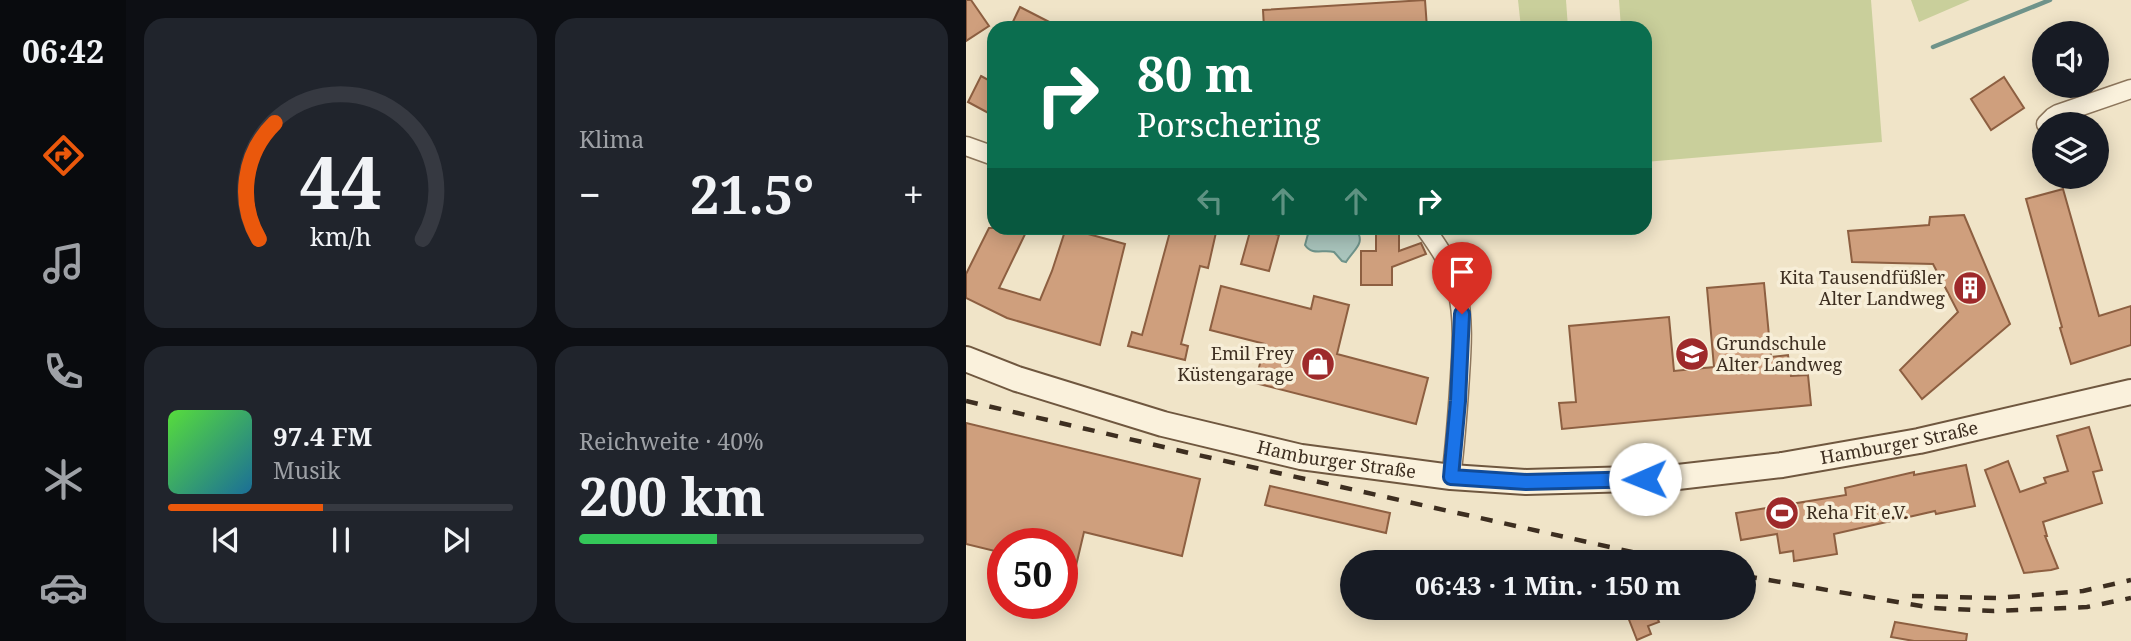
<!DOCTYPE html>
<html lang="de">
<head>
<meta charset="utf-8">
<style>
  body { margin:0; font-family:"Noto Serif",serif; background:#20242c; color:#f1f3f6; height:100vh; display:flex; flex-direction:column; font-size:26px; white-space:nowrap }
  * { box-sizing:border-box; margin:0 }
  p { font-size:23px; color:#9ea1a6 }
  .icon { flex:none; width:38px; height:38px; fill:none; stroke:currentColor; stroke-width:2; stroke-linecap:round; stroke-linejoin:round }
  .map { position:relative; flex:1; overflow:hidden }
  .panel { display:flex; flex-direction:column; gap:18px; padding:18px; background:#0d0f14; width:840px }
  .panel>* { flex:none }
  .top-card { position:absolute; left:21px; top:21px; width:665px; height:214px; border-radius:21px; box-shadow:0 4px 18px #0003; background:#0b6e4f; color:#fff; overflow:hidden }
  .buttons { position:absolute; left:1066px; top:21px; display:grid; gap:14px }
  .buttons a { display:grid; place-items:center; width:77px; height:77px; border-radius:50%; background:#171b24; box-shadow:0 4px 18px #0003; font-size:35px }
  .speed { position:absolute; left:21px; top:528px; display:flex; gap:14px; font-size:35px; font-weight:700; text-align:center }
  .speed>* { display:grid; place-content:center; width:91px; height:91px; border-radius:50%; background:#171b24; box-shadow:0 4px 18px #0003; line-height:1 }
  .speed .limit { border:10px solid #d22; background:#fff; color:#111 }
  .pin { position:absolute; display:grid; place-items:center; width:60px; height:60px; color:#fff; margin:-72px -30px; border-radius:50% 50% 50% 0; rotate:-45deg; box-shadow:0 0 7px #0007 }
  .pin .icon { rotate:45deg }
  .me { position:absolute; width:77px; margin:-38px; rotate:269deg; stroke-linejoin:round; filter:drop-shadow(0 0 5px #0008) }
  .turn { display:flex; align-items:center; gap:24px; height:147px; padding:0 35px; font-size:32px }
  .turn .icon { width:91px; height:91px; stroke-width:2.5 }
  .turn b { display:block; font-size:49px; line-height:60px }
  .lanes { display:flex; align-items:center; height:66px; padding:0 35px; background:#0003; justify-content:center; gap:35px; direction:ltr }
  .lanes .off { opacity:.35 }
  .big { font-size:52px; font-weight:700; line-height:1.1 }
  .panel .widget { flex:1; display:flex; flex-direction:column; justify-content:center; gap:10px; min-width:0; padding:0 24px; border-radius:21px; background:#20242c }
  .panel .dial { align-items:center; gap:0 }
  .dial svg { height:182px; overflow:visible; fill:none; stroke:#363941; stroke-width:7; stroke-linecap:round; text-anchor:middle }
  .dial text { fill:#f1f3f6; stroke:none }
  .song { display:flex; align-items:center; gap:21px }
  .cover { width:84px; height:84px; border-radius:10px; background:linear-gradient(135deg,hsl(110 70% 55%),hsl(200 70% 35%)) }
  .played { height:7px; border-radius:4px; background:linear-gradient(90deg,#ea580c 45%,#363941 45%) }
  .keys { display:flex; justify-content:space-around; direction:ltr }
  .heat { display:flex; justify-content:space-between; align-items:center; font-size:38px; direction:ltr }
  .charge { height:10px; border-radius:5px; background:linear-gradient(90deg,#34c759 40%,#363941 0) }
  .panel .tiles { flex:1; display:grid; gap:18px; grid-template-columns:repeat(2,1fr) }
  .trip { position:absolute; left:374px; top:550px; width:416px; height:70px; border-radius:35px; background:#171b24; box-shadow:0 4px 18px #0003; font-weight:700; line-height:70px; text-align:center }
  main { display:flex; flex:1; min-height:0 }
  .tabs { display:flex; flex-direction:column; width:126px; justify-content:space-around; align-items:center; background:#090b0e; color:#9ea1a6 }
  .tabs .icon { width:49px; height:49px }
  .tabs .active { color:#ea580c }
  .tabs b { font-size:32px; color:#f1f3f6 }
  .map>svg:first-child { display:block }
  .green { fill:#c9cf9b }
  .water { fill:#a9c4bc; stroke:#6f938a; stroke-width:2 }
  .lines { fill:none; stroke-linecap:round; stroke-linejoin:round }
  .stream { stroke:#6f938a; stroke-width:4.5 }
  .building { fill:#cf9f7d; stroke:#8d5f41; stroke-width:2 }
  .minor-casing { stroke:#8d765c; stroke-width:21 }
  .secondary-casing { stroke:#6f573f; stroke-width:28 }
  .minor { stroke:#faf1dc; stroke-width:18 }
  .secondary { stroke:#faf1dc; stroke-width:24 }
  .rail { stroke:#3d2e20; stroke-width:4.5; stroke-dasharray:12 12; stroke-linecap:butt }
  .route-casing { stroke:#114b97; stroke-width:18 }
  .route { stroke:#1a73e8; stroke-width:12 }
  .labels { text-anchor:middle; stroke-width:7; stroke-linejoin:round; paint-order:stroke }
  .poi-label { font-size:18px; fill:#3d2e20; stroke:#f7eed8; text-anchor:end }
  .street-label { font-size:18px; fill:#3d2e20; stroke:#f7eed8 }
</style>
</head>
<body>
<main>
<nav class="tabs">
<b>06:42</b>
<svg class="icon active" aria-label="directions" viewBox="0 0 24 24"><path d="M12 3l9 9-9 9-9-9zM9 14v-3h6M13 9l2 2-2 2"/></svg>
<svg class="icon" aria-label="music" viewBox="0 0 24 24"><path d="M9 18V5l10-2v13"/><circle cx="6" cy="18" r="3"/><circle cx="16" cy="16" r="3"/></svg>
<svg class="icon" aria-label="phone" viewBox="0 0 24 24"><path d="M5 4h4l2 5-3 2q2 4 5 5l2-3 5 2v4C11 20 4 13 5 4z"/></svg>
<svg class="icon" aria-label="climate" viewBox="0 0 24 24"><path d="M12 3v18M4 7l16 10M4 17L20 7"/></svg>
<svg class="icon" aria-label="car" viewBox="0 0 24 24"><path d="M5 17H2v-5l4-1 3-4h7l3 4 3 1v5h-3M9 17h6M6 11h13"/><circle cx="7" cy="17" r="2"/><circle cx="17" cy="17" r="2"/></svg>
</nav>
<section class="panel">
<div class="tiles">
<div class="widget dial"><svg viewBox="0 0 100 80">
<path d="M14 69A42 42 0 1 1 86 69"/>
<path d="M14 69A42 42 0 0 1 21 18" stroke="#ea580c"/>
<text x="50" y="56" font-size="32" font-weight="700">44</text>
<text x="50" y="72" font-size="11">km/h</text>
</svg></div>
<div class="widget"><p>Klima</p>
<div class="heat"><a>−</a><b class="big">21.5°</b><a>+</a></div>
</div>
<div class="widget">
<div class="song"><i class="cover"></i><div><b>97.4 FM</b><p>Musik</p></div></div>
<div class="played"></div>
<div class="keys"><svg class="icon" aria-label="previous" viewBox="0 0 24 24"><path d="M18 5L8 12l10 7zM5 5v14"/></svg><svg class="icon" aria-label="pause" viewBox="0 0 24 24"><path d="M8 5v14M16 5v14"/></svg><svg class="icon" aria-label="next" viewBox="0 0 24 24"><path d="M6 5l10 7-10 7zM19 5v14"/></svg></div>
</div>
<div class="widget"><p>Reichweite · 40%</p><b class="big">200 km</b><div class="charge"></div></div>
</div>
</section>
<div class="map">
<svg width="1165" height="641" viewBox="0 0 1165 641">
  <rect width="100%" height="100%" fill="#f0e4c8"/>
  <g class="green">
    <path d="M552,0H600L602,28H555Z"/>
    <path d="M653,0H905L916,142L679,162V28H655Z"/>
    <path d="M945,0H1004L953,22Z"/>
  </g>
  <path class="water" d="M346,228H389C401,243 388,249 380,262L376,261L368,252C357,249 346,256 339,245L342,234Z"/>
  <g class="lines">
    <path class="stream" d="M967,47L1084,0"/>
  </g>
  <g class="building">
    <path d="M0,0H5L23,26L0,41Z"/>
    <path d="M459,0L461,28H298L297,10Z"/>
    <path d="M54,7L95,28H44Z"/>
    <path d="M15,76L28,83V116L2,102Z"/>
    <path d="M1038,77L1058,108L1025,130L1005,99Z"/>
    <path d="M1097,189L1133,316L1165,306V345L1105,364L1094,328L1096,327L1060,199Z"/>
    <path d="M998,215L1044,324L956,399L934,370L992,312L967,264L886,262L882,231L963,225L964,217Z"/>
    <path d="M23,228H62L33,288L74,300L86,271L100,228L159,244L134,345L41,318L0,298V274Z"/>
    <path d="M205,228H251L242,268L234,266L215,344L222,346L219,360L162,346L166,332L176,335Z"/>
    <path d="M285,228H299L298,231L313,235L303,271L275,264Z"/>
    <path d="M410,228H433V251L455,243L460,254L426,267V285H395V251H410Z"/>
    <path d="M798,283L805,357L822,355L825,376L842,375L845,405L596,429L593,403L610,402L603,326L703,317L708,371L748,367L741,288Z"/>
    <path d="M255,286L345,309L348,296L383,305L371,354L462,378L450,424L289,383L299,344L244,330Z"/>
    <path d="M0,423L234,479L216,556L118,532L109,570L96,567V544H37V553L0,544Z"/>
    <path d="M1123,427L1136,470L1127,472L1136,503L1077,522L1081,536H1079L1092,568L1085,570L1058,573L1019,470L1042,461L1054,492L1080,483L1078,478L1102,471L1091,436Z"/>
    <path d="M1000,465L1009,506L970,514L969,511L868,534L871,554L828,561L827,551L814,553L811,534L775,540L770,513L880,495L879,488L948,472V475Z"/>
    <path d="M304,486L424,513L420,533L299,505Z"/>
    <path d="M673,607H687L693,622L682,626L685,634L671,640L660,612Z"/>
    <path d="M929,622L1001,634L1000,641H948L925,637Z"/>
  </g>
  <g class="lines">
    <g class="minor-casing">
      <g id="minor">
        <path d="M1080,124L1087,117L1092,114L1165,89"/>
        <path d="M0,146L28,156"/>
        <path d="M459,228C472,246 486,266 491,289C499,322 495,358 493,391C491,420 489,449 485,477"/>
      </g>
    </g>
    <g class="secondary-casing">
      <g id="secondary">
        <path id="s1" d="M0,359L51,379L197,424L335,457L485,477L560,482L703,478L816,465L953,441L1165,392"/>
      </g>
    </g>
    <use href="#minor" class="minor"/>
    <use href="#secondary" class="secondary"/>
    <g class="rail">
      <path d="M0,401L232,455L711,562"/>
      <path d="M779,576L967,608L1028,611L1121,607L1165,598"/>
      <path d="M946,596L1031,598L1117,591L1165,580"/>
    </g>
  </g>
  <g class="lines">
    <g class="route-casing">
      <path id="route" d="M496,314L492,401L485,477L560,482L679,479"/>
    </g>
    <use href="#route" class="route"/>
  </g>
  <defs>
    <g id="building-disc" transform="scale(1.75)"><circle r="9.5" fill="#9e2a2b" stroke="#f7eed8"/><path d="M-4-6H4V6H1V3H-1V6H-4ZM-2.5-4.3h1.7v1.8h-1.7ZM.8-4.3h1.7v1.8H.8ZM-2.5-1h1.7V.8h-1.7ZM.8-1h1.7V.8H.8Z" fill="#fff"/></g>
    <g id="school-disc" transform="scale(1.75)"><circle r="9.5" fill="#9e2a2b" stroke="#f7eed8"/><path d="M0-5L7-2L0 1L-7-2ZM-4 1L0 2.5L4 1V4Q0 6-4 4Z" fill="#fff"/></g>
    <g id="shop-disc" transform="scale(1.75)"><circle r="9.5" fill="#9e2a2b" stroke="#f7eed8"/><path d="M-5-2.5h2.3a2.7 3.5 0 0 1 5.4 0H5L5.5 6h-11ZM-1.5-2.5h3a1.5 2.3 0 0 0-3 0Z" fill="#fff"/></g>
    <g id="stadium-disc" transform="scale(1.75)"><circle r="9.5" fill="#9e2a2b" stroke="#f7eed8"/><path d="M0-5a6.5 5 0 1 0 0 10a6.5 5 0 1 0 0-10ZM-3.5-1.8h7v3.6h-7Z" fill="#fff"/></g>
  </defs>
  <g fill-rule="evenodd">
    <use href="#building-disc" x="1004" y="288"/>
    <use href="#school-disc" x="726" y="354"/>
    <use href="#shop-disc" x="352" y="364"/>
    <use href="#stadium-disc" x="816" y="513"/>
  </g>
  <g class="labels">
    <g class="poi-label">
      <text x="979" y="284">Kita Tausendfüßler<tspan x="979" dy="21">Alter Landweg</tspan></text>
      <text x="750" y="350" text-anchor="start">Grundschule<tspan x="750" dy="21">Alter Landweg</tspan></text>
      <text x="328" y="360">Emil Frey<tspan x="328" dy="21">Küstengarage</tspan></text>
      <text x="840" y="519" text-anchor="start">Reha Fit e.V.</text>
    </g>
    <g class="street-label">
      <text dy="6" stroke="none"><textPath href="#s1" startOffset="952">Hamburger Straße</textPath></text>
      <text dy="6" stroke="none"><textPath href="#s1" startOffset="385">Hamburger Straße</textPath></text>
    </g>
  </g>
</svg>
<div class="buttons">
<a><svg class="icon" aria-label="sound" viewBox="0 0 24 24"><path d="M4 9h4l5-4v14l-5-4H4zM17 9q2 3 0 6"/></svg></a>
<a><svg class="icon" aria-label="layers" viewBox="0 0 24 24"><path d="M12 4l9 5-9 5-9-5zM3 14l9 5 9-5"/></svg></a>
</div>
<div class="speed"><div class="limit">50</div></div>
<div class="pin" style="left:496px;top:314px;background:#d93025"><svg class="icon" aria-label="arrive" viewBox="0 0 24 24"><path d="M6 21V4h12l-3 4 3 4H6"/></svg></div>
<svg class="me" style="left:679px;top:479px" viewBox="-20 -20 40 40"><circle r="19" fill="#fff"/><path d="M0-13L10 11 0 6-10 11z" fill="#1a73e8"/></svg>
<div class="trip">06:43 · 1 Min. · 150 m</div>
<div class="top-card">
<div class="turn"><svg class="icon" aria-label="right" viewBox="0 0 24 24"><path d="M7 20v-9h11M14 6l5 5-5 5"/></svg><div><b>80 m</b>Porschering</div></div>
<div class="lanes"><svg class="icon off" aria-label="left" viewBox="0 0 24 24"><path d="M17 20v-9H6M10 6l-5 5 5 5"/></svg><svg class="icon off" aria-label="ahead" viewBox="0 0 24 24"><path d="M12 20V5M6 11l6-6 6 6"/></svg><svg class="icon off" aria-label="ahead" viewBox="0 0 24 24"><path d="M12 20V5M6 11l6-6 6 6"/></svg><svg class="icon" aria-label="right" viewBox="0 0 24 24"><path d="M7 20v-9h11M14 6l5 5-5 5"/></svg></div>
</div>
</div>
</main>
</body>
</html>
